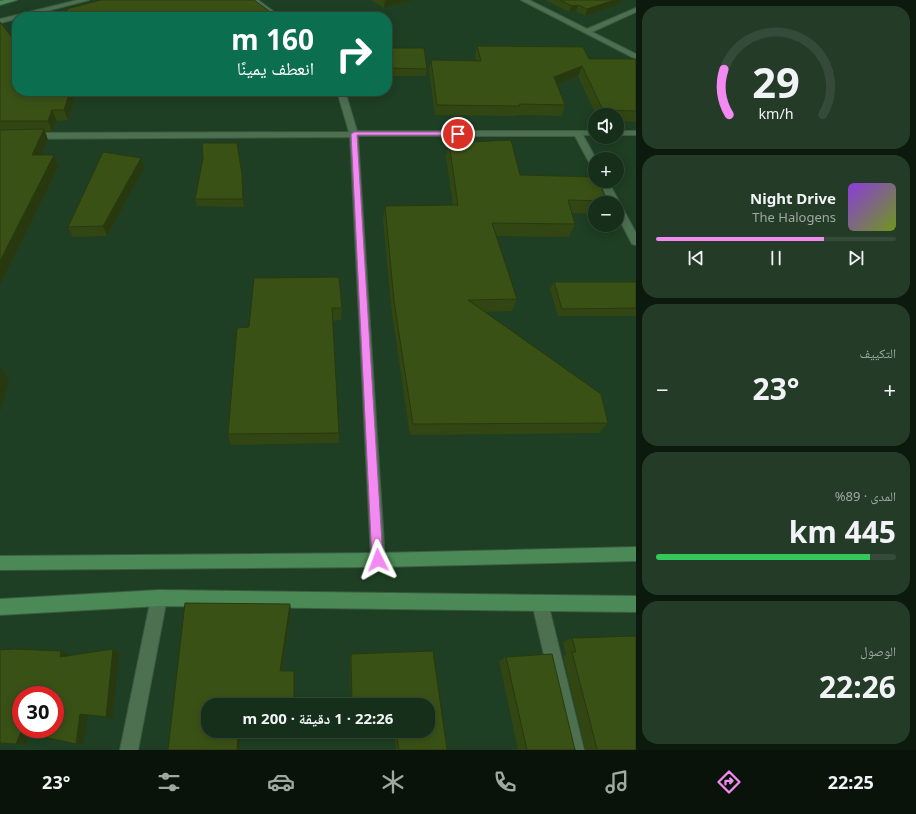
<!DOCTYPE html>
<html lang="ar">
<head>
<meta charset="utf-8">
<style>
  body { margin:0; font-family:"Noto Sans","Noto Naskh Arabic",sans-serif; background:#233b27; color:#f1f3f6; direction:rtl; height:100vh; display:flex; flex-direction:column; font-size:15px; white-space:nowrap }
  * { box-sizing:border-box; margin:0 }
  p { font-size:13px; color:#9ea9a2 }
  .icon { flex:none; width:22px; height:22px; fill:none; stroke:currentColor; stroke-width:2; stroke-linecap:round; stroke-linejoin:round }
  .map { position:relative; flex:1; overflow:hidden; direction:ltr }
  .drawer { display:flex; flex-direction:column; gap:6px; padding:6px; background:#0c1a0e; width:280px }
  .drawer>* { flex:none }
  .guide { position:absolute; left:12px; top:12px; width:380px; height:84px; border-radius:16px; box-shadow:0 2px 10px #0003,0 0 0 1px #354a39; direction:rtl; background:#0b6e4f; color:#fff; overflow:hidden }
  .controls { position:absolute; left:588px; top:108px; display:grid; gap:8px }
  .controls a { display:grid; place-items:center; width:36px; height:36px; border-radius:50%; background:#162f1a; box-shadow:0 2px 10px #0003,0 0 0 1px #354a39; font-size:20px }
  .speed { position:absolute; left:12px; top:686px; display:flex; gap:8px; font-size:20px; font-weight:700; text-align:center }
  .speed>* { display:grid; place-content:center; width:52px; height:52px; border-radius:50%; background:#162f1a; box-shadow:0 2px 10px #0003,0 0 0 1px #354a39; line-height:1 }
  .speed .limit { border:6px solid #d22; background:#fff; color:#111 }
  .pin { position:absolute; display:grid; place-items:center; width:34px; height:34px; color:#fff; margin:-17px; border:2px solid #fff; border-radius:50%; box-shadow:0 1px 4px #0007 }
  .me { position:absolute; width:44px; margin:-22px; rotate:357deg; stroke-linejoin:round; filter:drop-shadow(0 0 3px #0008) }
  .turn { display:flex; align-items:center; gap:14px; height:84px; padding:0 12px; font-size:18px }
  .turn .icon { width:52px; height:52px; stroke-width:2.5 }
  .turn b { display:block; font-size:28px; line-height:34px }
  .big { font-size:30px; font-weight:700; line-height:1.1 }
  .drawer .card { flex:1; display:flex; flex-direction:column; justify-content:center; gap:6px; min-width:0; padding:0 14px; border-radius:16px; background:#233b27 }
  .drawer .dial { align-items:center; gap:0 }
  .dial svg { height:104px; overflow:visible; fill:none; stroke:#354a39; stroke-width:7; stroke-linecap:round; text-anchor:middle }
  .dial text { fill:#f1f3f6; stroke:none }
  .song { display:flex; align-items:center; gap:12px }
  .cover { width:48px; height:48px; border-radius:6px; background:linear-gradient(135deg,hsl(270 70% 55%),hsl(80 70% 35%)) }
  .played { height:4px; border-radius:2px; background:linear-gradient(90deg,#f38af1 70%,#354a39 70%) }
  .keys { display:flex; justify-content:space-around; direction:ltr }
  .heat { display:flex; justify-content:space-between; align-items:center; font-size:22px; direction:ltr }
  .charge { height:6px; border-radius:3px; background:linear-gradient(90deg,#34c759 89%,#354a39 0) }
  .trip { position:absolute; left:201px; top:698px; width:234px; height:40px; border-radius:16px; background:#162f1a; box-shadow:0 2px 10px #0003,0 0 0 1px #354a39; font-weight:700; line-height:40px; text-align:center; direction:rtl }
  .menu { display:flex; height:64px; justify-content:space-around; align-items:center; background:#09130a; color:#9ea9a2 }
  .menu .icon { width:28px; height:28px }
  .menu .active { color:#f38af1 }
  .menu b { font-size:18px; color:#f1f3f6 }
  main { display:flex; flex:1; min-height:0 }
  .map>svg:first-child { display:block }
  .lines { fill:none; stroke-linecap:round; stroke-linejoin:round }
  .street-casing { stroke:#3d5b43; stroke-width:2 }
  .secondary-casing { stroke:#3d5b43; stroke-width:2 }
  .street { fill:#4d7051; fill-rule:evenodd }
  .secondary { fill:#4b8a56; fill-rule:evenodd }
  .wall { fill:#324613 }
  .shaded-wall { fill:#29390f }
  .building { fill:#3a5116; stroke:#29390f; fill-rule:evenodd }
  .route { fill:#f38af1; stroke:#9e5a9d }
</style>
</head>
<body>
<main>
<section class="drawer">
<div class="card dial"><svg viewBox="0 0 100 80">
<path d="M14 69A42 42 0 1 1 86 69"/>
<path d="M14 69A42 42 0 0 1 10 34" stroke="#f38af1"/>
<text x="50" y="56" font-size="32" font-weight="700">29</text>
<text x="50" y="72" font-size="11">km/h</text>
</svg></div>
<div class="card">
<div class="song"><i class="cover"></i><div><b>Night Drive</b><p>The Halogens</p></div></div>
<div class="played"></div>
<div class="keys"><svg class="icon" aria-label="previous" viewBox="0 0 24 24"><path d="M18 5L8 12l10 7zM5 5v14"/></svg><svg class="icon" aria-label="pause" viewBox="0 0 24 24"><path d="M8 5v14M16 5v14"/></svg><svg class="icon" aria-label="next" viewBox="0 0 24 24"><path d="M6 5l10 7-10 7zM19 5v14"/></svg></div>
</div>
<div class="card"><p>التكييف</p>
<div class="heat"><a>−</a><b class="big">23°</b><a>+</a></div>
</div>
<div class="card"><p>المدى · 89%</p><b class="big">445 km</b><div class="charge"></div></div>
<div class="card"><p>الوصول</p><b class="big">22:26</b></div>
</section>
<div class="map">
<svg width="636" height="750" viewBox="0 0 636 750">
  <rect width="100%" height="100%" fill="#1e3f23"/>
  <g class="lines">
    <g class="street-casing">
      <g id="street">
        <path d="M78,0H89L24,17H17V19L0,23V19Z"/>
        <path d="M251,0H258L281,17H274Z"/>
        <path d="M521,0H529L587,29L636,8V12L592,32L636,54V59Z"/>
        <path d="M337,91H345L357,131H595V135H583L596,159L595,169L591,166L575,136H358L385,560L383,565L378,567L373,565L371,560L350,137L0,139V133L349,132Z"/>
        <rect x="617" y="131" width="19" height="4"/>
        <path d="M598,181H608L636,233V245L632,244L617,215V203H610Z"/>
        <path d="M159,590L164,593L167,598L138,750H120L151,598L154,593Z"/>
        <path d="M540,595L545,598L548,603L584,750H566L532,603L535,598Z"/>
      </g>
    </g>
    <g class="secondary-casing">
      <g id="secondary">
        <path d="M5,0H17L0,5V1Z"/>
        <path d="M636,547V561L378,567L0,570V556L378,553Z"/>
        <path d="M159,590L636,596V612L159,606L0,615V599Z"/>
      </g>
    </g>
    <use href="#street" class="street"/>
    <use href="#secondary" class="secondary"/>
  </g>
  <g class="wall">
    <path d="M371,0H414L384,8Z"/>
    <path d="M545,0H622L620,4L585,16L576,11L569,12Z"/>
    <path d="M66,9L277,17H69Z"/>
    <path d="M0,22L17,91H76L68,120L57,121L52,131H45L48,140L42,155H54L59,166L0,285Z"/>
    <path d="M477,46L589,59H636V122L617,121V115H596L578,76L557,85L565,105L562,116L517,115V116L435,115L429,70L431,60L476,61L475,56Z"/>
    <path d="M387,48L427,69L426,76H387Z"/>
    <path d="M449,143L520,175L607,201L606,203H595V214L572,213L575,224L569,237L496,236L517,299L512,311L485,312L608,423L599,433L410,435L392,314L383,220L385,206L453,205L446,156Z"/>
    <path d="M144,168L107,236L73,237L68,227Z"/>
    <path d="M242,174L243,182L244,207L197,206L195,199Z"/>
    <path d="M254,278L342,308L341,320L333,321L339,433V443L231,445L228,434L249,327Z"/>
    <path d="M554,282H636V316H558L550,289Z"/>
    <path d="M291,609L282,671L295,674V705H208V731H295L241,734L168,750Z"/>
    <path d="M572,638L636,750H585L563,656L566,655L563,642Z"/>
    <path d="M433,651L447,750H396L394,735L351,734V731H428V705H351L350,658L351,654Z"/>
    <path d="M506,657L575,750H576H518L499,661Z"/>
  </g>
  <g class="shaded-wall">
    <path d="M385,0H414L384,8Z"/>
    <path d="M615,0H622L620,4L585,16L587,9Z"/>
    <path d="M578,5L576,11L569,12L572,6Z"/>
    <path d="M582,66L578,76L551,87L554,77Z"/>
    <path d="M70,91H76L68,120L64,110Z"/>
    <path d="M52,110L57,121L52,131L48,121Z"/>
    <path d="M44,129L48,140L37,166L32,155Z"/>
    <path d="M54,155L59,166L0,285V261Z"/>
    <path d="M141,158L144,168L107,236L103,226Z"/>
    <path d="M242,174L243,182L244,207L243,199Z"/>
    <path d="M0,368L9,380L0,412Z"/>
    <path d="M290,604L291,609L281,674L280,671Z"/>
    <path d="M113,649L119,652L113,719L106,717Z"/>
    <path d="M61,651L69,654L68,660L60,657Z"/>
    <path d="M294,671L295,674V705H294Z"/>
    <path d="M80,714L88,715L83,744H76Z"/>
    <path d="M21,732L30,733L26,745L16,744Z"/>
    <path d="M238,733L241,734L240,750H237Z"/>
  </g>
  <g class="building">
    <path d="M101,0H254L277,17H74L66,9Z"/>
    <path d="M560,0H615L587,9L578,5L572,6Z"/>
    <path d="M0,22L17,44V91H70L64,110H52L48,121H0Z"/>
    <path d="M477,46L583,47L589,59H636V111L603,110L582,66L554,77L565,105L519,104L520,106L437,105L431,60L481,61Z"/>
    <path d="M387,48H424L427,69L387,68Z"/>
    <path d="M44,129L32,155H54L0,261V130Z"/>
    <path d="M511,140L520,175L595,177V181H599L607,201L568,200L575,224L492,223L517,299L468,300L601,394L608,423L413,424L394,301L385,206L458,205L449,143Z"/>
    <path d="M202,143H237L242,174L243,199H195L203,159Z"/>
    <path d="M103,152L141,158L103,226L68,227Z"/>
    <path d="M339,277L342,308H332L339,433L228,434L237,328L249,327L254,278Z"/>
    <path d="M554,282H636V308L562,309Z"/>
    <path d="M185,603L290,604L280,671H294V705H208V731H279L238,733L237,750H168Z"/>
    <path d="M636,636V750H596L597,749L572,652H576L572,638Z"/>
    <path d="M14,649L61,651L60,657L113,649L106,717L80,714L76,744L21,732L16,744L0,743V650ZM21,695H55V729H21Z"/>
    <path d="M433,651L447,750H399L396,734L352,733V731H428V705H352L351,654Z"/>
    <path d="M552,654L575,750H576H527L506,657Z"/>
  </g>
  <path class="route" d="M354,132H458L461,134L458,135H357L383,560L381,564L378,566L374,564L372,560L351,134Z"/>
</svg>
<div class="controls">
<a><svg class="icon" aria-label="sound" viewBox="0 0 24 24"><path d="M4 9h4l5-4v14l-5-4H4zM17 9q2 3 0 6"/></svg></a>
<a>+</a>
<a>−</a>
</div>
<div class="speed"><div class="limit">30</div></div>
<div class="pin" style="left:458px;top:134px;background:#d93025"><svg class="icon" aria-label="arrive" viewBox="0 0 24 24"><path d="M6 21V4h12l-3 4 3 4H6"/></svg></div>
<svg class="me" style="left:378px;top:560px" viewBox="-20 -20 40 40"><path d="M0-17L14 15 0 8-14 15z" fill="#f38af1" stroke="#fff" stroke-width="4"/></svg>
<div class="trip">22:26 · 1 دقيقة · 200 m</div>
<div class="guide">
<div class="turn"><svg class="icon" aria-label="right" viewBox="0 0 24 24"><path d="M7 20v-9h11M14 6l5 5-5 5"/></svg><div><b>160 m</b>انعطف يمينًا</div></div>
</div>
</div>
</main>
<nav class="menu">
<b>22:25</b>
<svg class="icon active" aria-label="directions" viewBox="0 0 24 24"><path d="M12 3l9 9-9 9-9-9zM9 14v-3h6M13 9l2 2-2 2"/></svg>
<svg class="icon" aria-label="music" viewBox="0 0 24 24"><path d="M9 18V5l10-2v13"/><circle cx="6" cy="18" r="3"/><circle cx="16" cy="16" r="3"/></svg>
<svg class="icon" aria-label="phone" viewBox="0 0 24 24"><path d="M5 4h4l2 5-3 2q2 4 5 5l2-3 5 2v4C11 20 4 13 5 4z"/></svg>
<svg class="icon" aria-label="climate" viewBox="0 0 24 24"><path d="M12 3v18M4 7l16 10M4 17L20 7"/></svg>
<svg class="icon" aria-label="car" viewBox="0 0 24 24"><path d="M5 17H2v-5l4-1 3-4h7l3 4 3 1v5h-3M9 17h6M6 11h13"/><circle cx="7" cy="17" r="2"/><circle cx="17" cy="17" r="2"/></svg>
<svg class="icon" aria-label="filters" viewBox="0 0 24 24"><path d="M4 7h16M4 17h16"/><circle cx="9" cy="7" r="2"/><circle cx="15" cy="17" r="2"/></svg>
<b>23°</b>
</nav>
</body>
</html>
